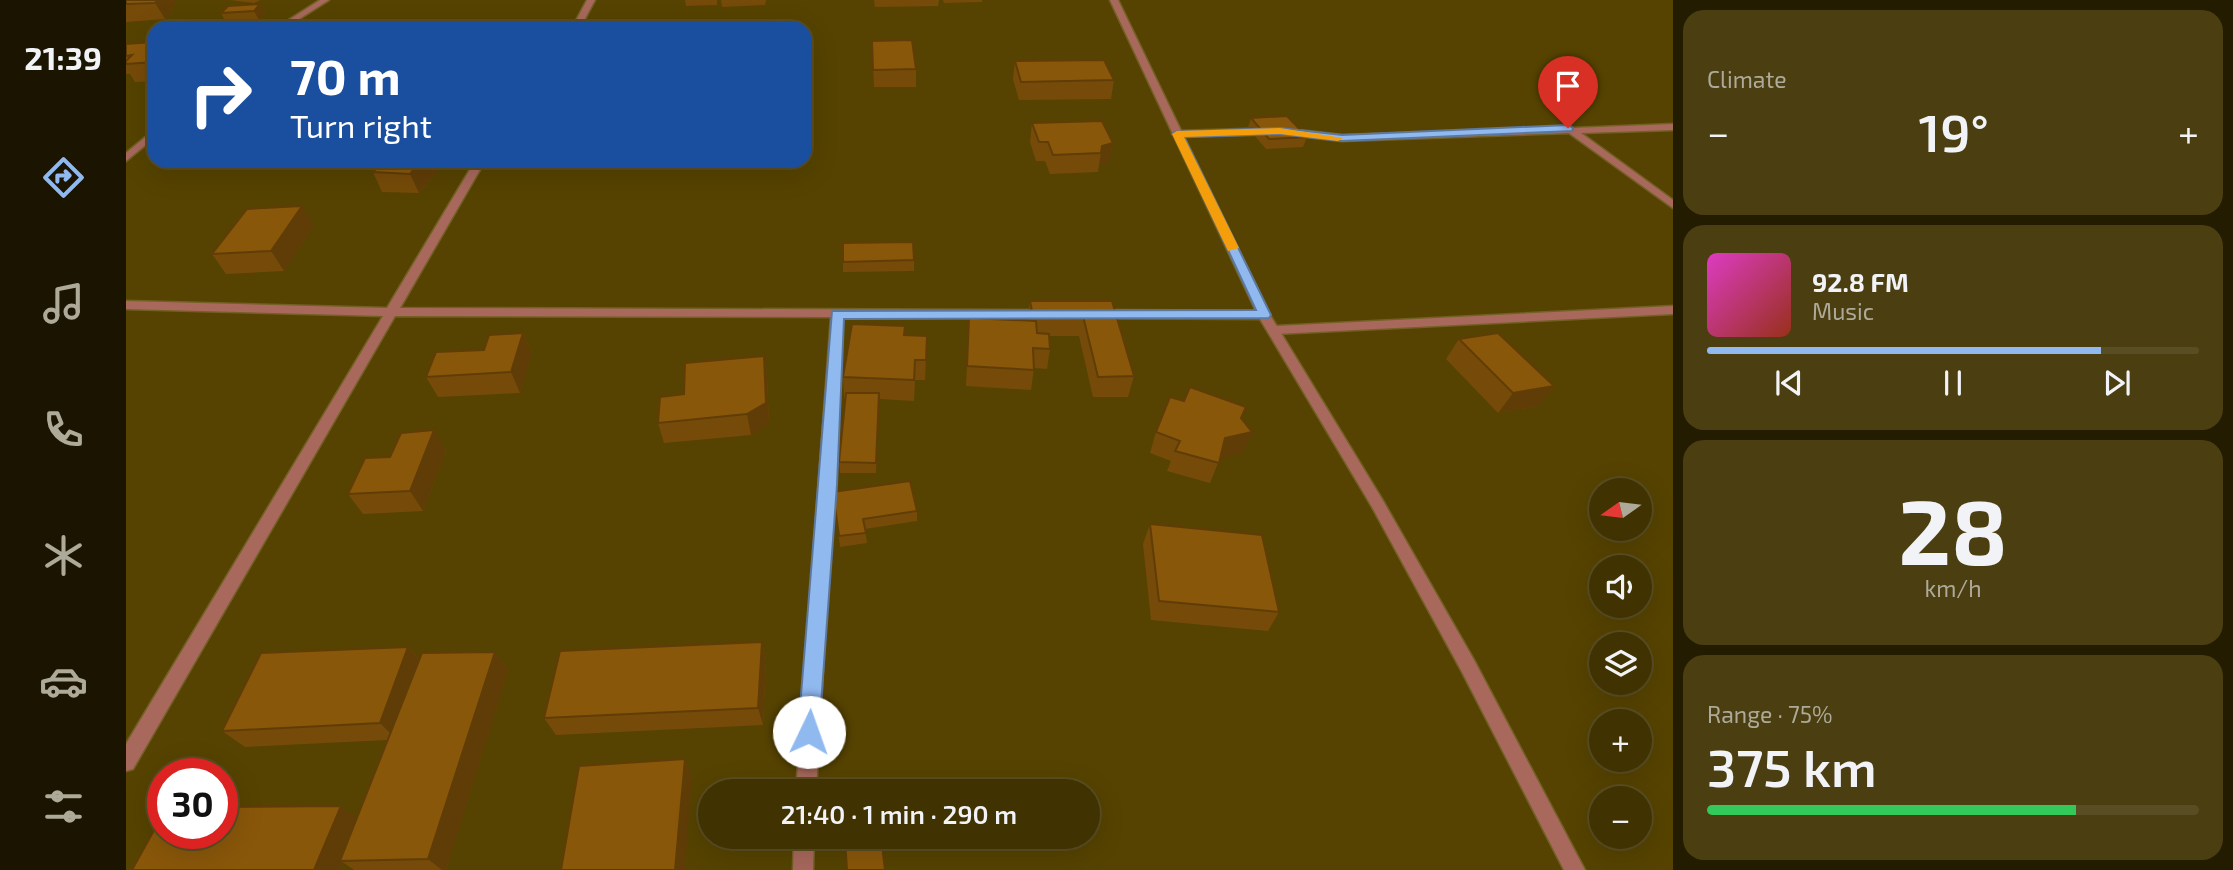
<!DOCTYPE html>
<html lang="en">
<head>
<meta charset="utf-8">
<style>
  body { margin:0; font-family:"Exo 2",sans-serif; background:#4b3e10; color:#f1f3f6; height:100vh; display:flex; flex-direction:column; font-size:26px; white-space:nowrap }
  * { box-sizing:border-box; margin:0 }
  p { font-size:23px; color:#aeaa99 }
  .icon { flex:none; width:38px; height:38px; fill:none; stroke:currentColor; stroke-width:2; stroke-linecap:round; stroke-linejoin:round }
  .map { position:relative; flex:1; overflow:hidden }
  .panel { display:flex; flex-direction:column; gap:10px; padding:10px; background:#231c01; width:560px }
  .panel>* { flex:none }
  .top-card { position:absolute; left:21px; top:21px; width:665px; height:147px; border-radius:21px; box-shadow:0 7px 28px #0002,0 0 0 2px #594d23; background:#1a4fa0; color:#fff; overflow:hidden }
  .needle { width:46px; rotate:256deg }
  .fabs { position:absolute; left:1463px; top:478px; display:grid; gap:14px }
  .fabs a { display:grid; place-items:center; width:63px; height:63px; border-radius:50%; background:#403201; box-shadow:0 7px 28px #0002,0 0 0 2px #594d23; font-size:35px }
  .speed { position:absolute; left:21px; top:758px; display:flex; gap:14px; font-size:35px; font-weight:700; text-align:center }
  .speed>* { display:grid; place-content:center; width:91px; height:91px; border-radius:50%; background:#403201; box-shadow:0 7px 28px #0002,0 0 0 2px #594d23; line-height:1 }
  .speed .limit { border:10px solid #d22; background:#fff; color:#111 }
  .pin { position:absolute; display:grid; place-items:center; width:60px; height:60px; color:#fff; margin:-72px -30px; border-radius:50% 50% 50% 0; rotate:-45deg; box-shadow:0 0 7px #0007 }
  .pin .icon { rotate:45deg }
  .me { position:absolute; width:77px; margin:-38px; rotate:3deg; stroke-linejoin:round; filter:drop-shadow(0 0 5px #0008) }
  .turn { display:flex; align-items:center; gap:24px; height:147px; padding:0 28px; font-size:32px }
  .turn .icon { width:91px; height:91px; stroke-width:2.5 }
  .turn b { display:block; font-size:49px; line-height:60px }
  .big { font-size:52px; font-weight:600; line-height:1.1 }
  .panel .widget { flex:1; display:flex; flex-direction:column; justify-content:center; gap:10px; min-width:0; padding:0 24px; border-radius:21px; background:#4b3e10 }
  .panel .dial { align-items:center; gap:0 }
  .dial b { font-size:91px; line-height:1 }
  .song { display:flex; align-items:center; gap:21px }
  .cover { width:84px; height:84px; border-radius:10px; background:linear-gradient(135deg,hsl(310 70% 55%),hsl(10 70% 35%)) }
  .played { height:7px; border-radius:4px; background:linear-gradient(90deg,#90b9f0 80%,#594d23 80%) }
  .keys { display:flex; justify-content:space-around; direction:ltr }
  .heat { display:flex; justify-content:space-between; align-items:center; font-size:38px; direction:ltr }
  .charge { height:10px; border-radius:5px; background:linear-gradient(90deg,#34c759 75%,#594d23 0) }
  .trip { position:absolute; left:572px; top:779px; width:402px; height:70px; border-radius:35px; background:#403201; box-shadow:0 7px 28px #0002,0 0 0 2px #594d23; font-weight:600; line-height:70px; text-align:center }
  main { display:flex; flex:1; min-height:0 }
  .dock { display:flex; flex-direction:column; width:126px; justify-content:space-around; align-items:center; background:#1a1400; color:#aeaa99 }
  .dock .icon { width:49px; height:49px }
  .dock .on { color:#90b9f0 }
  .dock b { font-size:32px; color:#f1f3f6 }
  .map>svg:first-child { display:block }
  .lines { fill:none; stroke-linecap:round; stroke-linejoin:round }
  .service-casing { stroke:#726024; stroke-width:3 }
  .minor-casing { stroke:#726024; stroke-width:3 }
  .service { fill:#a8685c; fill-rule:evenodd }
  .minor { fill:#a8685c; fill-rule:evenodd }
  .wall { fill:#764b09 }
  .shaded-wall { fill:#603d07 }
  .building { fill:#89570a; stroke:#603d07; stroke-width:2 }
  .route { fill:#90b9f0; stroke:#5e789c; stroke-width:2 }
  .slow { fill:#f59e0b }
</style>
</head>
<body>
<main>
<nav class="dock">
<b>21:39</b>
<svg class="icon on" aria-label="directions" viewBox="0 0 24 24"><path d="M12 3l9 9-9 9-9-9zM9 14v-3h6M13 9l2 2-2 2"/></svg>
<svg class="icon" aria-label="music" viewBox="0 0 24 24"><path d="M9 18V5l10-2v13"/><circle cx="6" cy="18" r="3"/><circle cx="16" cy="16" r="3"/></svg>
<svg class="icon" aria-label="phone" viewBox="0 0 24 24"><path d="M5 4h4l2 5-3 2q2 4 5 5l2-3 5 2v4C11 20 4 13 5 4z"/></svg>
<svg class="icon" aria-label="climate" viewBox="0 0 24 24"><path d="M12 3v18M4 7l16 10M4 17L20 7"/></svg>
<svg class="icon" aria-label="car" viewBox="0 0 24 24"><path d="M5 17H2v-5l4-1 3-4h7l3 4 3 1v5h-3M9 17h6M6 11h13"/><circle cx="7" cy="17" r="2"/><circle cx="17" cy="17" r="2"/></svg>
<svg class="icon" aria-label="filters" viewBox="0 0 24 24"><path d="M4 7h16M4 17h16"/><circle cx="9" cy="7" r="2"/><circle cx="15" cy="17" r="2"/></svg>
</nav>
<div class="map">
<svg width="1547" height="870" viewBox="0 0 1547 870">
  <rect width="100%" height="100%" fill="#564301"/>
  <g class="lines">
    <g class="service-casing">
      <g id="service">
        <path d="M1547,124V130L1455,133L1547,200V208L1443,133L1216,141L1154,134L1051,137L1046,134L1051,131L1154,128L1216,135L1437,128L1442,125L1447,128Z"/>
        <path d="M1547,306V314L1150,334L1144,330L1150,326Z"/>
      </g>
    </g>
    <g class="minor-casing">
      <g id="minor">
        <path d="M194,0H203L159,28H150Z"/>
        <path d="M461,0H469L454,28H446Z"/>
        <path d="M984,0H992L1144,315L1256,499L1348,660L1459,870H1438L1336,672L1246,507L1134,319L972,318L966,314L972,310L1130,311Z"/>
        <path d="M28,130V138L0,161V153Z"/>
        <path d="M349,161H359L274,308L920,310L926,314L920,318L717,317L690,791H670L705,317L269,316L7,769L0,771V744L257,316L0,309V301L261,308Z"/>
        <path d="M668,836H688L687,870H667Z"/>
      </g>
    </g>
    <use href="#service" class="service"/>
    <use href="#minor" class="minor"/>
  </g>
  <g class="wall">
    <path d="M0,0L50,3L44,9L46,13L39,19L0,22Z"/>
    <path d="M104,0H134L128,3Z"/>
    <path d="M559,0H591V5L560,6Z"/>
    <path d="M595,0H640L639,5L596,7Z"/>
    <path d="M748,0H813L812,6L749,7Z"/>
    <path d="M817,0H856V2L818,3Z"/>
    <path d="M134,4L139,13L133,20L100,22L95,13Z"/>
    <path d="M746,41L790,69V87H748Z"/>
    <path d="M28,42V81L9,82L4,74H0V44Z"/>
    <path d="M889,61L988,80L985,99L893,100L887,79Z"/>
    <path d="M1125,118L1181,137L1177,147L1140,149L1122,128Z"/>
    <path d="M906,123L987,143L983,162L973,165L972,172L924,174L919,161H910L904,142Z"/>
    <path d="M229,161H320L293,193L256,192L247,172L253,166L231,165Z"/>
    <path d="M188,225L158,271L100,274L86,254Z"/>
    <path d="M788,260V271L717,272V262Z"/>
    <path d="M904,301H986L1008,376L1002,397H967L953,336H923L924,349L921,369L908,368L905,390L840,386L843,318L901,320Z"/>
    <path d="M397,333L406,353L394,393L312,397L300,377L358,350Z"/>
    <path d="M779,335L801,336L799,380H789L788,401L754,399L750,473H714L713,462L720,398H718L717,377Z"/>
    <path d="M1333,339L1428,386L1412,406L1372,413L1320,359Z"/>
    <path d="M638,356L641,376L643,424L625,435L538,443L532,423L558,394Z"/>
    <path d="M1116,418L1117,452L1094,458L1084,483L1041,471L1045,461L1024,453L1030,432Z"/>
    <path d="M308,430L320,451L297,511L237,514L222,494L264,457Z"/>
    <path d="M707,492L791,511V521L739,529L741,543L714,547Z"/>
    <path d="M1024,524L1153,612L1142,631L1025,620L1017,544Z"/>
    <path d="M636,642L640,660L637,725L430,735L418,718Z"/>
    <path d="M282,647L293,659L369,652L382,670L320,870H228L218,863L215,870H6L231,818L261,740L119,747L96,731Z"/>
  </g>
  <g class="shaded-wall">
    <path d="M32,0H48L50,3L44,9L46,13L39,19L29,3Z"/>
    <path d="M134,4L139,13L133,20L128,11Z"/>
    <path d="M987,143L983,162L973,165L976,146Z"/>
    <path d="M295,161H320L293,193L284,174Z"/>
    <path d="M176,206L188,225L158,271L145,251Z"/>
    <path d="M397,333L406,353L394,393L385,372Z"/>
    <path d="M638,356L641,376L643,424L625,435L621,414Z"/>
    <path d="M1428,386L1412,406L1372,413L1387,393Z"/>
    <path d="M753,393L754,404L750,473V463Z"/>
    <path d="M308,430L320,451L297,511L284,491Z"/>
    <path d="M1126,432L1117,452L1091,459L1099,438Z"/>
    <path d="M636,642L640,660L637,725L632,708Z"/>
    <path d="M282,647L298,665L271,740L254,723Z"/>
    <path d="M369,652L382,670L320,870H316L302,859Z"/>
    <path d="M559,759L566,775L559,870H549Z"/>
    <path d="M215,806L235,821L214,861L218,863L215,870H188Z"/>
  </g>
  <g class="building">
    <path d="M0,0H32L29,3L0,4Z"/>
    <path d="M134,4L128,11L95,13L102,6Z"/>
    <path d="M538,26V28H502Z"/>
    <path d="M786,40L790,69L747,70L746,41Z"/>
    <path d="M28,42V62L0,64V61L6,55L0,56V44Z"/>
    <path d="M978,60L988,80L895,82L889,61Z"/>
    <path d="M1161,116L1181,137L1143,139L1125,118Z"/>
    <path d="M976,121L987,143L976,146L975,153L927,155L922,142H913L906,123Z"/>
    <path d="M257,161H295L284,174L247,172Z"/>
    <path d="M176,206L145,251L86,254L121,209Z"/>
    <path d="M787,242L788,260L717,262V243Z"/>
    <path d="M904,301H986L1008,376L972,377L957,316H907Z"/>
    <path d="M843,318L910,321L911,333L923,334L924,349L907,348L908,370L841,366Z"/>
    <path d="M726,324L779,326L778,335L801,336L800,360H789L788,380L717,377Z"/>
    <path d="M397,333L385,372L300,377L310,352L358,350L363,335Z"/>
    <path d="M1372,333L1428,386L1387,393L1333,339Z"/>
    <path d="M638,356L640,403L621,414L532,423L534,397L558,394L559,363Z"/>
    <path d="M1064,387L1120,407L1115,418L1126,432L1099,438L1093,463L1049,451L1054,441L1030,432L1044,397L1058,401Z"/>
    <path d="M720,393H753L750,463L713,462Z"/>
    <path d="M308,430L284,491L222,494L239,458L264,457L275,433Z"/>
    <path d="M784,481L791,511L737,519L740,533L713,536L707,492Z"/>
    <path d="M1024,524L1136,535L1153,612L1033,601Z"/>
    <path d="M636,642L632,708L418,718L434,651Z"/>
    <path d="M282,647L254,723L96,731L135,653Z"/>
    <path d="M369,652L302,859L214,861L296,653Z"/>
    <path d="M559,759L549,870H435L453,766Z"/>
    <path d="M215,806L188,870H6L37,814V833H96V807Z"/>
    <path d="M739,836H755L759,870H721L719,839Z"/>
  </g>
  <path class="route" d="M1442,125L1447,128L1446,131L1216,141L1154,134L1058,137L1145,315L1143,318L718,319L711,485L693,732L690,740L683,743L675,740L672,732L706,311L1130,310L1047,132L1154,128L1216,135Z"/>
  <path class="slow" d="M1154,128L1217,138L1212,141L1154,134L1058,137L1113,248L1102,251L1046,134L1051,131Z"/>
</svg>
<div class="fabs">
<a><svg class="needle" viewBox="-14 -14 28 28"><path d="M0-13l5 13h-10z" fill="#e53935"/><path d="M0 13l5-13h-10z" fill="#aeaa99"/></svg></a>
<a><svg class="icon" aria-label="sound" viewBox="0 0 24 24"><path d="M4 9h4l5-4v14l-5-4H4zM17 9q2 3 0 6"/></svg></a>
<a><svg class="icon" aria-label="layers" viewBox="0 0 24 24"><path d="M12 4l9 5-9 5-9-5zM3 14l9 5 9-5"/></svg></a>
<a>+</a>
<a>−</a>
</div>
<div class="speed"><div class="limit">30</div></div>
<div class="pin" style="left:1442px;top:128px;background:#d93025"><svg class="icon" aria-label="arrive" viewBox="0 0 24 24"><path d="M6 21V4h12l-3 4 3 4H6"/></svg></div>
<svg class="me" style="left:683px;top:732px" viewBox="-20 -20 40 40"><circle r="19" fill="#fff"/><path d="M0-13L10 11 0 6-10 11z" fill="#90b9f0"/></svg>
<div class="trip">21:40 · 1 min · 290 m</div>
<div class="top-card">
<div class="turn"><svg class="icon" aria-label="right" viewBox="0 0 24 24"><path d="M7 20v-9h11M14 6l5 5-5 5"/></svg><div><b>70 m</b>Turn right</div></div>
</div>
</div>
<section class="panel">
<div class="widget"><p>Climate</p>
<div class="heat"><a>−</a><b class="big">19°</b><a>+</a></div>
</div>
<div class="widget">
<div class="song"><i class="cover"></i><div><b>92.8 FM</b><p>Music</p></div></div>
<div class="played"></div>
<div class="keys"><svg class="icon" aria-label="previous" viewBox="0 0 24 24"><path d="M18 5L8 12l10 7zM5 5v14"/></svg><svg class="icon" aria-label="pause" viewBox="0 0 24 24"><path d="M8 5v14M16 5v14"/></svg><svg class="icon" aria-label="next" viewBox="0 0 24 24"><path d="M6 5l10 7-10 7zM19 5v14"/></svg></div>
</div>
<div class="widget dial"><b>28</b><p>km/h</p></div>
<div class="widget"><p>Range · 75%</p><b class="big">375 km</b><div class="charge"></div></div>
</section>
</main>
</body>
</html>
